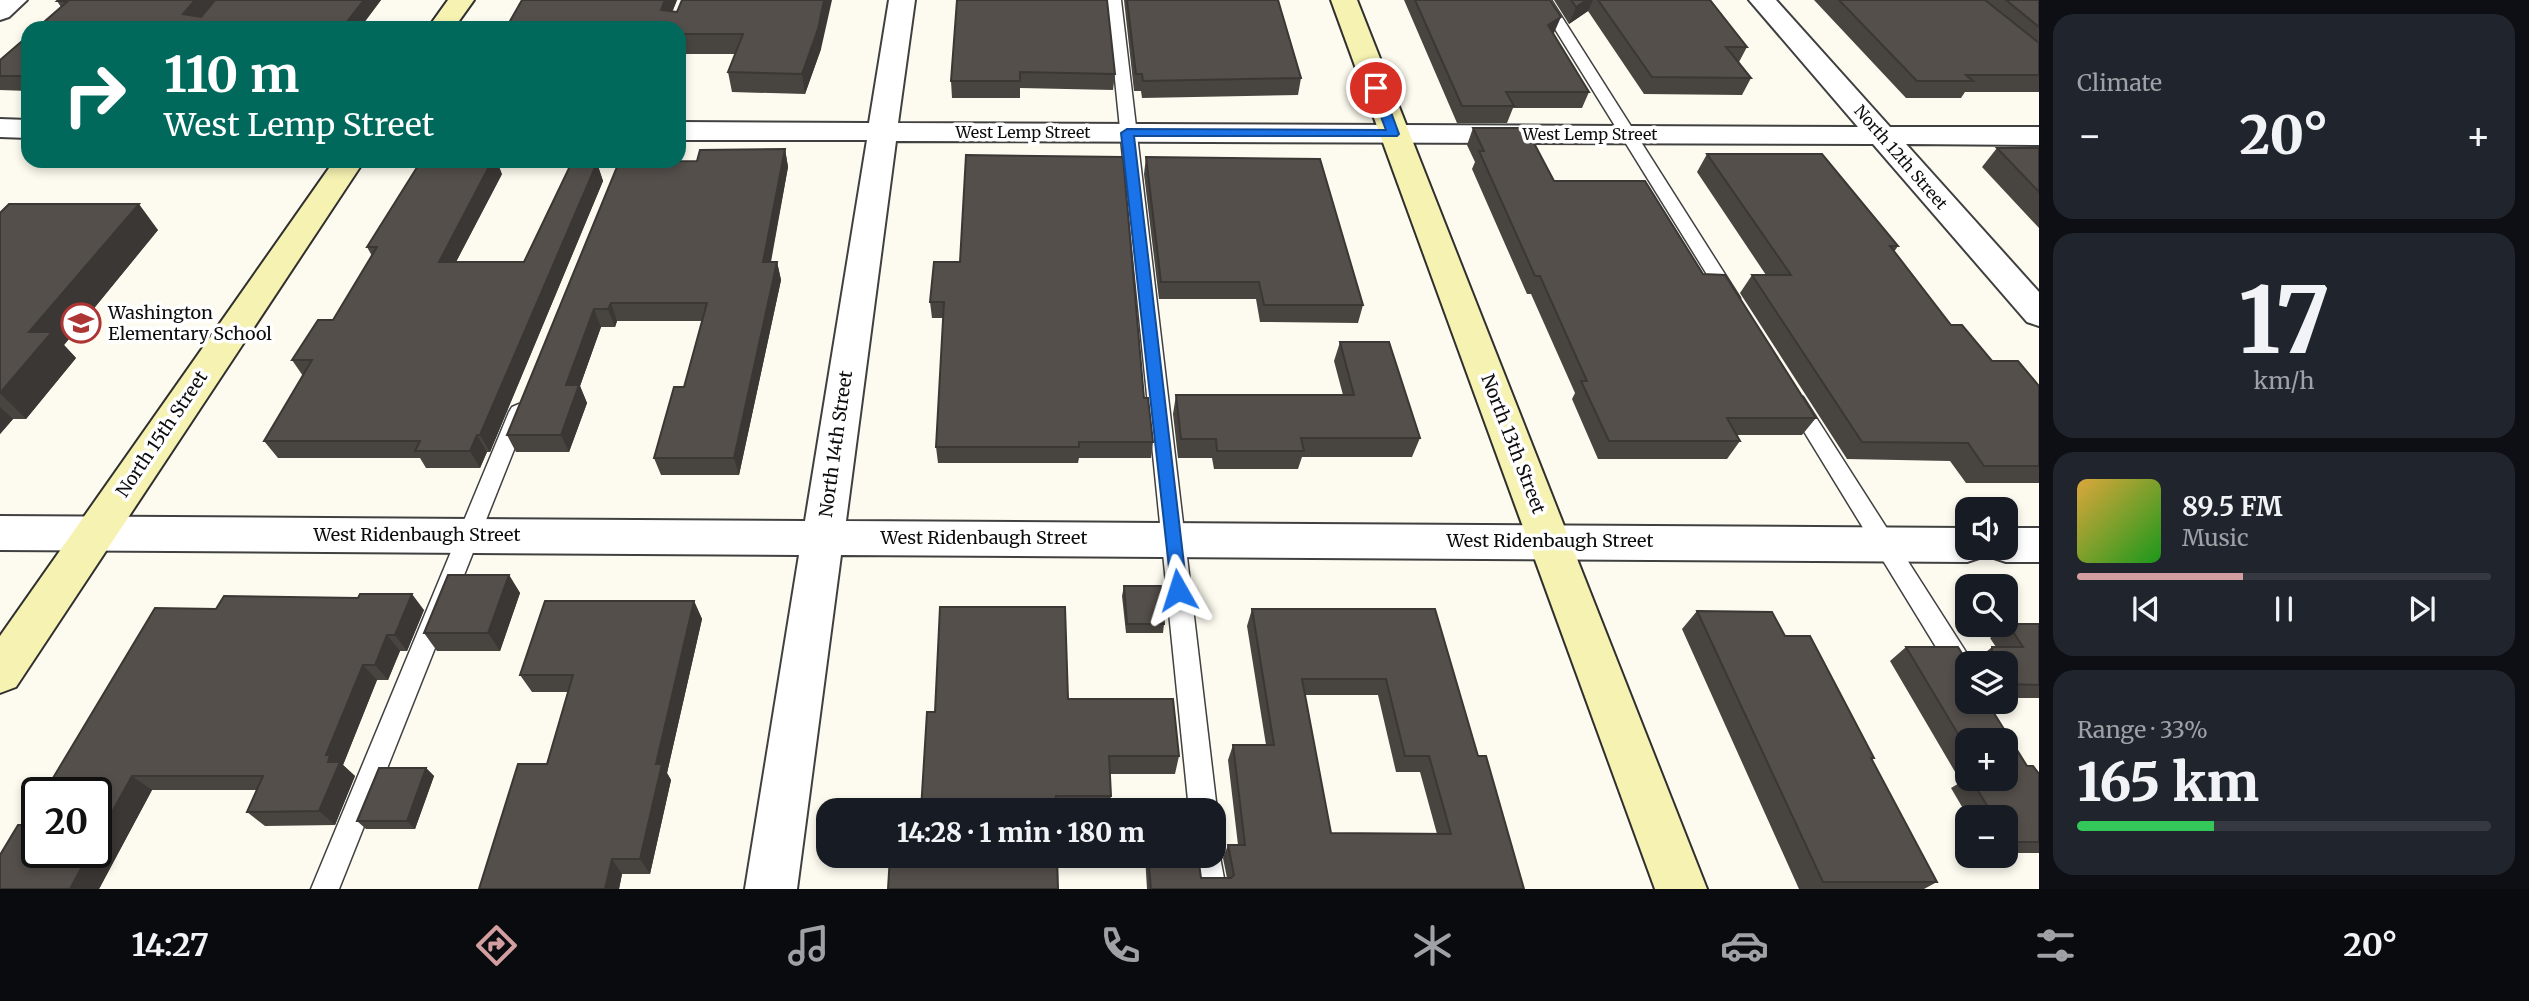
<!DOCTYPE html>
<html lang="en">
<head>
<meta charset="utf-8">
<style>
  body { margin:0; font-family:Merriweather,serif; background:#20242c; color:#f1f3f6; height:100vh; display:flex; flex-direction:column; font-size:26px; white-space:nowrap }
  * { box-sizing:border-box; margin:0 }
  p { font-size:23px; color:#9ea1a6 }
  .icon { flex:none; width:38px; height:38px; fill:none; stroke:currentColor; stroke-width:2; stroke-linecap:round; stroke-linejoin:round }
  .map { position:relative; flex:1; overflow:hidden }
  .drawer { display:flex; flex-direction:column; gap:14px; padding:14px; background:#0d0f14; width:490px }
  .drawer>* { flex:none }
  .banner { position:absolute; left:21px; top:21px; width:665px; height:147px; border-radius:21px; box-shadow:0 4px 10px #0003; background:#00695c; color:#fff; overflow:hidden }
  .fabs { position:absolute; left:1955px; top:497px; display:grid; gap:14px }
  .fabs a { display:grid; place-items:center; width:63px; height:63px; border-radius:14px; background:#171b24; box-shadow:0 4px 10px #0003; font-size:35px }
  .speed { position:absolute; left:21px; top:777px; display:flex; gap:14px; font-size:35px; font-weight:700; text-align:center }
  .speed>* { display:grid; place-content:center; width:91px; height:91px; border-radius:50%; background:#171b24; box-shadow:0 4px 10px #0003; line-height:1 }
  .speed .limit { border:4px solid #111; border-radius:10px; background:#fff; color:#111 }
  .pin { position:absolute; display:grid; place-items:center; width:60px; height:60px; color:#fff; margin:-30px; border:4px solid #fff; border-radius:50%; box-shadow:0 2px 7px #0007 }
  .me { position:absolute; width:77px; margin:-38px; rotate:354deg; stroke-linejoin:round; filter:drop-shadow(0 0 5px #0008) }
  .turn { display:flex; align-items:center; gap:24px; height:147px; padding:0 28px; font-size:32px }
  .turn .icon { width:91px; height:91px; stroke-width:2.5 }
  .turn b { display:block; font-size:49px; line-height:60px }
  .big { font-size:52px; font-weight:800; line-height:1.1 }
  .drawer .tile { flex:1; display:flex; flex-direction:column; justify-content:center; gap:10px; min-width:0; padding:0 24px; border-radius:21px; background:#20242c }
  .drawer .dial { align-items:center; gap:0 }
  .dial b { font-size:91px; line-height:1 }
  .song { display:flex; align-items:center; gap:21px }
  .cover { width:84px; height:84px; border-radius:10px; background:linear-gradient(135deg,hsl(40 70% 55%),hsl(120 70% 35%)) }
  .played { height:7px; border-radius:4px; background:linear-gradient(90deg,#d29e9f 40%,#363941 40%) }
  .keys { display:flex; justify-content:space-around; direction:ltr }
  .heat { display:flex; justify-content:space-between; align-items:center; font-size:38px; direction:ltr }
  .charge { height:10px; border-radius:5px; background:linear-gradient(90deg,#34c759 33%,#363941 0) }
  .trip { position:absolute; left:816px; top:798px; width:410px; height:70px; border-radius:21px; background:#171b24; box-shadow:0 4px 10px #0003; font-weight:800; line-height:70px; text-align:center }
  .tabs { display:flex; height:112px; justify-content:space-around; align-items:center; background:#090b0e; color:#9ea1a6 }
  .tabs .icon { width:49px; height:49px }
  .tabs .active { color:#d29e9f }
  .tabs b { font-size:32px; color:#f1f3f6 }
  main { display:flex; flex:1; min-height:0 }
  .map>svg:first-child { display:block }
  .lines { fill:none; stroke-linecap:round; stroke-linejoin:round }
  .lane-casing { stroke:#404040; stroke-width:3 }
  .street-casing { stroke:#404040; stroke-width:4 }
  .secondary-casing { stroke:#2f2f2f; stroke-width:4 }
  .lane { fill:#fff; fill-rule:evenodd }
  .street { fill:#fff; fill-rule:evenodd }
  .secondary { fill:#f6f2b1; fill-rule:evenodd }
  .wall { fill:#484440; fill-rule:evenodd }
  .shaded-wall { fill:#3b3734 }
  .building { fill:#544f4b; stroke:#3b3734; stroke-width:2; fill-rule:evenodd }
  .route { fill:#1a73e8; stroke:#114b97; stroke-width:2 }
  .labels { text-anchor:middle; stroke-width:7; stroke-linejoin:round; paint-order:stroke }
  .far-street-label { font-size:16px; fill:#0d0d0d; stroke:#fff }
  .poi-label { font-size:18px; fill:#0d0d0d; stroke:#fff; text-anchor:start }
  .street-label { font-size:18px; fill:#0d0d0d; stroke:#fff }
</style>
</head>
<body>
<main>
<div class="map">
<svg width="2039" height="889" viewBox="0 0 2039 889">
  <rect width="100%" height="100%" fill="#fdfbef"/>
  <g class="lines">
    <g class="lane-casing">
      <g id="lane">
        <path d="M1107,0H1121L1217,810L1213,819V810H1189Z"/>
        <path d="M1537,0H1551L1740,298L1738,302H1724Z"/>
        <path d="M1796,395L1803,397L1973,663H1967V686L1958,683L1789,407L1786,402L1789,397Z"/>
        <path d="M519,404L526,407L529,412L339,889H311L509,412L512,407Z"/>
        <path d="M1213,844L1218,846L1226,889H1198L1194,856H1213Z"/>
      </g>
    </g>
    <g class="street-casing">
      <g id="street">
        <path d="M0,0H27L9,17L0,20Z"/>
        <path d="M889,0H915L898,123L1858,127L1749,0H1776L1890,127H2039V145L1906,144L2039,292V326L2027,322L1873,144L896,141L846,521L1967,528V548H1986L1982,557L1967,562L841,555L797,889H745L799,555L0,550V516L805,521L867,140H679V122L869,123Z"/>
        <path d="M0,119L28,120V138L0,137Z"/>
        <path d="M2006,528H2039V562H2006L1991,557L1987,548H2006Z"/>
      </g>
    </g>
    <g class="secondary-casing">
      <g id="secondary">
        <path d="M448,0H474L454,28H428Z"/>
        <path d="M1331,0H1357L1707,889H1655Z"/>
        <path d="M334,161H364L16,687L0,693V636Z"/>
      </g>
    </g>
    <use href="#lane" class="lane"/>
    <use href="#street" class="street"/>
    <use href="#secondary" class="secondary"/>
  </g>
  <g class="wall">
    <path d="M58,0H381L360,28H37L61,7L57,1Z"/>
    <path d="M677,0L672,12L821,49L805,94L732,92L728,72L735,54H679V28H506Z"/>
    <path d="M957,0L1115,74L1113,90L1020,88V98H952L951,81Z"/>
    <path d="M1124,0H1278L1301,78L1298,95L1142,98L1141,91H1134Z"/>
    <path d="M1404,0H1550L1554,33L1553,34L1589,92L1582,108H1513L1507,123H1457Z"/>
    <path d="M1554,0H1710L1747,47L1739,62L1751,78L1742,95L1644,94L1588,11L1569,24Z"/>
    <path d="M1814,0H2039V92H1965L1961,98H1906Z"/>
    <path d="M28,36V91L0,90V60Z"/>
    <path d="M1473,128L1554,181L1703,274L1816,418L1802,435H1737L1740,441L1727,459H1598L1572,399L1575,393L1531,294H1527L1472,169L1475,162L1467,145Z"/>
    <path d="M1997,148H2039V228L1982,167Z"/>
    <path d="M785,149L788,167L771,262H777L781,280L739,475H661L654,458L684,387L702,321H617L615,327H601L580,386L587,403L569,452H516L507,435L697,161Z"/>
    <path d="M1707,154L1898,246L1894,252L1951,325L1992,361L2039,386V483H1966L1950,461L1847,459L1740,293L1752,275H1766L1697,172Z"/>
    <path d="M1146,157L1363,305L1358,323L1260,322L1256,299H1159L1144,174Z"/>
    <path d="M597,163L603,181L490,452H487L480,468H426L420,458H278L264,441L303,376L292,360L333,320L372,256L367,247L502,174L456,262H524Z"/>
    <path d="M0,213L158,230L64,345L76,358L26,419H13L0,434Z"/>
    <path d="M934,262L1144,398L1153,442L1151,458H1079L1078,463H938L936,447L943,318H932L930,302Z"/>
    <path d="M1340,342L1420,438L1412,457H1302L1298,469H1214L1212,458H1178L1173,414L1176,395H1343L1334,361Z"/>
    <path d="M509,575L520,593L500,651H437L424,633Z"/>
    <path d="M1124,586L1164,624L1163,633H1126L1122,596Z"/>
    <path d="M358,598L424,610L407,651H400L388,680H377L343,765L355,776L335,825L265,826L247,812L257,790H152L99,889H0L24,825L96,793L216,609Z"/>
    <path d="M694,601L702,619L667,773L671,780L650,874H622L619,889L547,764L568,692H532L520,675Z"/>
    <path d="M1252,609H1435L1478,756L1524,889H1147L1145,856H1198L1201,878H1227L1223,858L1228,845H1238L1228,760L1233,745H1266L1247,626ZM1305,695H1378L1396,772H1420L1437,834L1331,833Z"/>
    <path d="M1697,611L1785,636L1874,758L1872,760L1937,882L1924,889H1799L1682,629Z"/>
    <path d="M2008,624H2039V698H2006V663H1973L1992,647H1996L1990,638Z"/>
    <path d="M1906,647L1967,702L2027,766L2039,774V853H2006V817H1968L1951,788L1961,782L1890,661ZM1967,740L2006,779H1967Z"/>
    <path d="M1068,699L1179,756L1175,774H1110L1111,796L1109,810H921L935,712Z"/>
    <path d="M426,768L434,776L415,829H366L357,821Z"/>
  </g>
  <g class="shaded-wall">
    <path d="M195,0H216L191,28L183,14Z"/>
    <path d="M364,0H381L360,28H342Z"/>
    <path d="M665,0H677L666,28L661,10Z"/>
    <path d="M824,0H832L821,49L805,94L802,74Z"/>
    <path d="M1587,0H1593L1588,11L1569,24L1576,7Z"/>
    <path d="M1561,17L1554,33L1542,41L1548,25Z"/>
    <path d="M785,149L788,167L767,280L763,262Z"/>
    <path d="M492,161H497L502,174L447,279L439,262Z"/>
    <path d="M597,163L603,181L490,452L480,435Z"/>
    <path d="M139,204L158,230L64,345L76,358L26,419L0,393L29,332Z"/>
    <path d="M777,262L781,280L739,475L734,458Z"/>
    <path d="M611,303L617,321L615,327L608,309Z"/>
    <path d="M594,309L601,327L580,386L587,403L569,452L561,435L566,385Z"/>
    <path d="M0,407L13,419L0,434Z"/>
    <path d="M477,435L487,452L480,468L470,451Z"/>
    <path d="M509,575L520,593L500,651L488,633Z"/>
    <path d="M412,594L424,610L407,651L395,635Z"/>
    <path d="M694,601L702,619L667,773L671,780L650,874L640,859L656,764Z"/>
    <path d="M387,635L400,651L388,680L375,665Z"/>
    <path d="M363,665L377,680L343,765L355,776L335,825L319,811L328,762L326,755Z"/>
    <path d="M426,768L434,776L415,829L407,821Z"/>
    <path d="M132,776L152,790L99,889H70L90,852H96V841Z"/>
    <path d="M612,859L622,874L619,889H605Z"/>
  </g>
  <g class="building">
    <path d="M58,0H195L183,14L201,17L215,0H364L342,28H37L68,1H57Z"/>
    <path d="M522,0H665L661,10L677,12L682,0H824L818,29L802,74L728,72L743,34H679V28H506Z"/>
    <path d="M957,0H1107L1115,74L1020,72V81H951Z"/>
    <path d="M1127,0H1278L1301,78L1143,81L1142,74H1136Z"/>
    <path d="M1415,0H1550L1561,17L1548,25L1589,92H1506L1514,106H1462Z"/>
    <path d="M1571,0H1587L1576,7Z"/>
    <path d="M1598,0H1710L1747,47H1726L1751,78L1652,77Z"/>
    <path d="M1839,0H1985L2039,43V75H1966L1973,81H1917Z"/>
    <path d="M2006,0H2039V27Z"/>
    <path d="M28,36V76H0V60Z"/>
    <path d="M1473,128H1526L1554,181H1645L1703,274L1725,275L1816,418H1727L1740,441H1609L1581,381H1587L1540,276H1535L1479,151H1484Z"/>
    <path d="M1997,148H2039V192Z"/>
    <path d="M785,149L763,262H777L734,458H654L674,387H684L707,303H611L608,309H594L566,385H579L561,435H507L619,162L697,161L700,150Z"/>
    <path d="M1707,154H1822L1898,246H1890L1951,325H1962L1992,361H2018L2039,386V466H1984L1968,443L1862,442L1752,275H1791Z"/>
    <path d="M966,155L1123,157L1144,398H1148L1153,442H1079V447H936L944,302H930L934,262H960Z"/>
    <path d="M1146,157L1320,159L1363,305H1264L1259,282H1161Z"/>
    <path d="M421,161H492L439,262H524L571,164L597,163L480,435H477L470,451H415L420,441H264L312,360H292L318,320H333L377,247H367Z"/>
    <path d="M9,204H139L29,332H52L0,393V213Z"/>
    <path d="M1340,342H1389L1420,438H1301L1304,451H1217L1216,439H1181L1176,395H1354Z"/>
    <path d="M448,575H509L488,633H424Z"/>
    <path d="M1124,586H1161L1164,624H1127Z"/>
    <path d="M360,594H412L395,635H387L375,665H363L326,755H330L328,762H340L319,811L247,812L263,776H132L96,841V793H44L155,608L216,609L224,596L358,598Z"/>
    <path d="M545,601H694L656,764H662L640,859H612L605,889H479L518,764H547L573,675H520Z"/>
    <path d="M940,607H1065L1068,699H1173L1179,756H1109L1111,796H1056V810H921L927,712H935Z"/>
    <path d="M1252,609H1435L1478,756H1486L1524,889H1151L1148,856H1198L1201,878H1231L1234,875L1228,845H1245L1233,745H1274ZM1302,679H1386L1405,756H1429L1451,834L1331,833Z"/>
    <path d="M1697,611L1772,612L1785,636H1810L1874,758H1871L1937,882H1823Z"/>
    <path d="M2008,624H2039V685L2006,684V663H1987V652L1992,651V647H2023Z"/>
    <path d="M1906,647H1958L1968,663H1967V702H1987L2027,766H2033L2039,774V842H2009L2006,836V817H1994L1971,779H2006V740H1967V749Z"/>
    <path d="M379,768H426L407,821H357Z"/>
    <path d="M37,804V852H90L70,889H0V855L18,825H24Z"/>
    <path d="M890,856H1057L1058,889H888Z"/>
  </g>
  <path class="route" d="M1376,84L1382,88L1399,134L1397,136H1134L1187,590L1184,595H1172L1121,133L1127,129L1386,130L1370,88Z"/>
  <defs>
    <g id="school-ring" transform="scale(2.0125)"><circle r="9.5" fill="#fff" stroke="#ad3635" stroke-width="1.5"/><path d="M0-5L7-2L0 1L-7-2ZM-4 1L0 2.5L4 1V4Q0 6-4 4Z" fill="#ad3635"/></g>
  </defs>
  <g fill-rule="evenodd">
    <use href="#school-ring" x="81" y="323"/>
  </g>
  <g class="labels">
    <g class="far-street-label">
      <text x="1023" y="138">West Lemp Street</text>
      <text x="1590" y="140">West Lemp Street</text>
      <text transform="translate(1901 157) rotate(49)" y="6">North 12th Street</text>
    </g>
    <g class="poi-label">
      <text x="108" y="319">Washington<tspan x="108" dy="21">Elementary School</tspan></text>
    </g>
    <g class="street-label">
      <text transform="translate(162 434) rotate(-56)" y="6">North 15th Street</text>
      <text transform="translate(836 444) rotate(-82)" y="6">North 14th Street</text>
      <text transform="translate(1513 444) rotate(69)" y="6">North 13th Street</text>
      <text x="417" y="541">West Ridenbaugh Street</text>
      <text x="984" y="544">West Ridenbaugh Street</text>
      <text x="1550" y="547">West Ridenbaugh Street</text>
    </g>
  </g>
</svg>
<div class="fabs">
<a><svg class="icon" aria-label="sound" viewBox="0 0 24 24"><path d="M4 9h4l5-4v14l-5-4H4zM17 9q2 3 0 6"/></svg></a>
<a><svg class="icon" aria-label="search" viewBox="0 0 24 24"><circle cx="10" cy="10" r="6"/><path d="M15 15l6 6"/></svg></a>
<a><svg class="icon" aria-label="layers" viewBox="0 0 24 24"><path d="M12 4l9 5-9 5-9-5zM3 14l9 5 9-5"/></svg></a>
<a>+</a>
<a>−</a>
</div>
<div class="speed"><div class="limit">20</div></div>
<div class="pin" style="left:1376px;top:88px;background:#d93025"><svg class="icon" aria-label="arrive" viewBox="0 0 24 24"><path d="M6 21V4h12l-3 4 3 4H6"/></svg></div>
<svg class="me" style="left:1178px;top:590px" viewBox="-20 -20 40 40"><path d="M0-17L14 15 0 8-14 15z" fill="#1a73e8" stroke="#fff" stroke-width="4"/></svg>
<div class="trip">14:28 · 1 min · 180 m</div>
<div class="banner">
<div class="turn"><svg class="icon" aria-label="right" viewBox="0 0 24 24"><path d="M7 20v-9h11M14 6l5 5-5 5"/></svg><div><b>110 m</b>West Lemp Street</div></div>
</div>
</div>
<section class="drawer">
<div class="tile"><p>Climate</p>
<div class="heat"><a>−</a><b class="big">20°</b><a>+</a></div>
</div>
<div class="tile dial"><b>17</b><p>km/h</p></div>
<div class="tile">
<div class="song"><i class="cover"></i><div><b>89.5 FM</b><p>Music</p></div></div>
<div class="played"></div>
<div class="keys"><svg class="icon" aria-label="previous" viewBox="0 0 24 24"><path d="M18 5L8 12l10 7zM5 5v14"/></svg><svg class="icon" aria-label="pause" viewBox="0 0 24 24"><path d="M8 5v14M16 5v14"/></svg><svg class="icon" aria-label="next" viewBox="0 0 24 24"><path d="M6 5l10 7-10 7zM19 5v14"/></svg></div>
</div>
<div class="tile"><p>Range · 33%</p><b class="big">165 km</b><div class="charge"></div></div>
</section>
</main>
<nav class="tabs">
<b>14:27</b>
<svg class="icon active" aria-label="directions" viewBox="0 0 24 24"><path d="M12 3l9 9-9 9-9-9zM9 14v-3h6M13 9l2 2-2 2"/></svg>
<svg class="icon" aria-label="music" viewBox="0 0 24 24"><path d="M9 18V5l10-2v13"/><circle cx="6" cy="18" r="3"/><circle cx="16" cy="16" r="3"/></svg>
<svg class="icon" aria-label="phone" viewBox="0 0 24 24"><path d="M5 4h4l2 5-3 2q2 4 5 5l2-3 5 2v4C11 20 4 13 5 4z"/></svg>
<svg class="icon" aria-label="climate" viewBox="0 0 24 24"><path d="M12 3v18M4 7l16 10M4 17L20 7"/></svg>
<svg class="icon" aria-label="car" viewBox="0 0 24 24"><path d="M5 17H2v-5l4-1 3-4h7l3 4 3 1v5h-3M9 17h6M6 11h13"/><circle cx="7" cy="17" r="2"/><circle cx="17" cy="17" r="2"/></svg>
<svg class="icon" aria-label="filters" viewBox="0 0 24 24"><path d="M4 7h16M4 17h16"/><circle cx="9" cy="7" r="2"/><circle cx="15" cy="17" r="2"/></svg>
<b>20°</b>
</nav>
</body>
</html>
